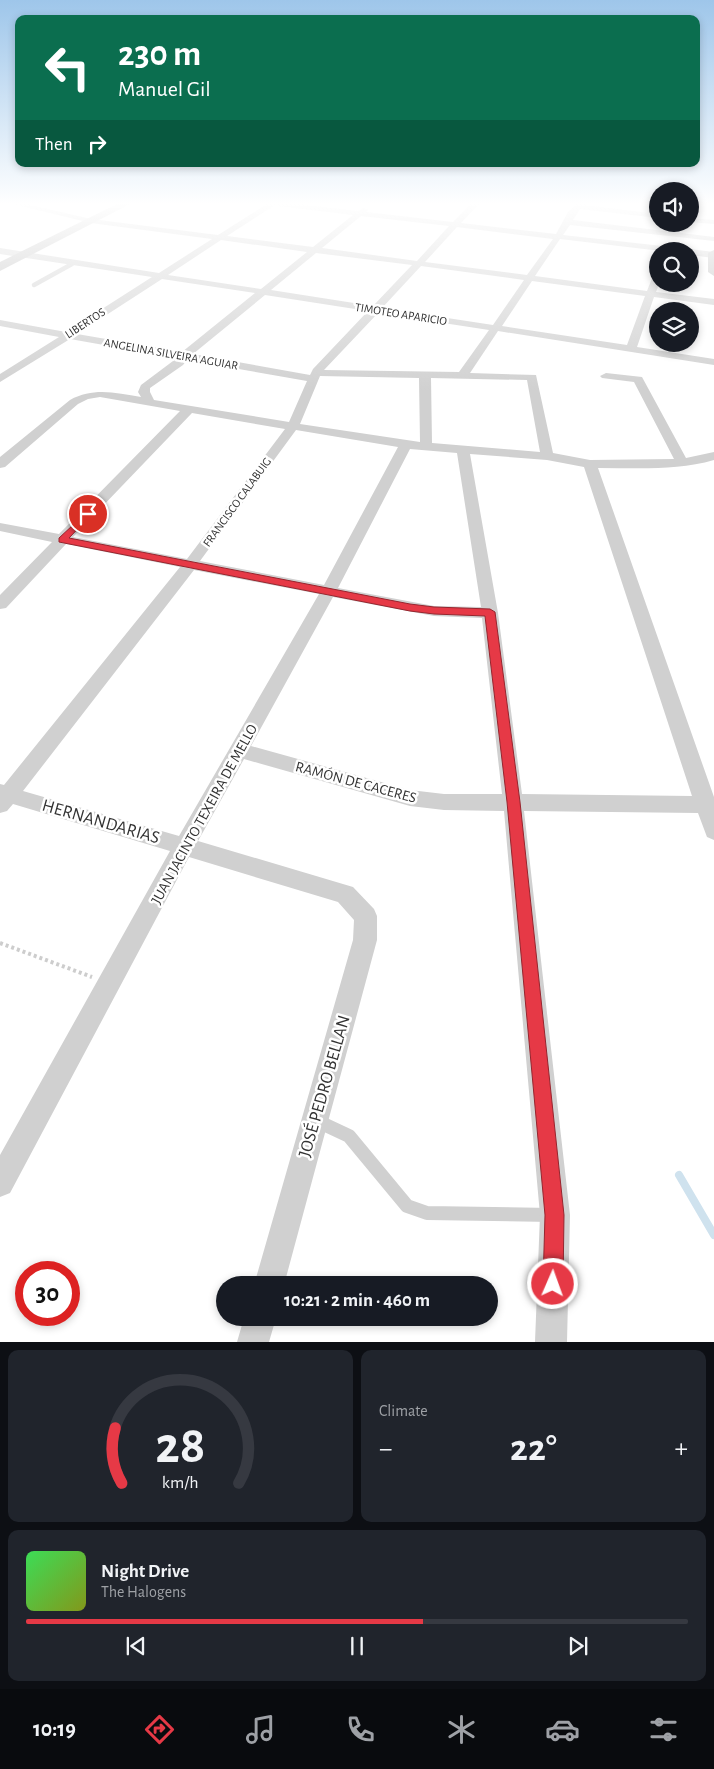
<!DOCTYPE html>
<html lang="en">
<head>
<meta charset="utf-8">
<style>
  body { margin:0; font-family:"Alegreya Sans",sans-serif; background:#20242c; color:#f1f3f6; height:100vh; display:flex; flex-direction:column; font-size:19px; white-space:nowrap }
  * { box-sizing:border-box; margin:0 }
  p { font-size:16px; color:#9ea1a6 }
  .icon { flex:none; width:28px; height:28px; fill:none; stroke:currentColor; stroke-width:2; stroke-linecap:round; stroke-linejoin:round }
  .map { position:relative; height:1342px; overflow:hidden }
  .drawer { display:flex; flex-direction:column; gap:8px; padding:8px; background:#0d0f14; flex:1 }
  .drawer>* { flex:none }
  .top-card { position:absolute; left:15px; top:15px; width:685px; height:152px; border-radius:10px; box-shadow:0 2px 8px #0003; background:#0b6e4f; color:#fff; overflow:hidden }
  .buttons { position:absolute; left:649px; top:182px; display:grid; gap:10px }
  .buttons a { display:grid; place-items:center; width:50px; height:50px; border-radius:50%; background:#171b24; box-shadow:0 2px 8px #0003; font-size:25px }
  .speed { position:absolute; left:15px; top:1261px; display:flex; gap:10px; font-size:25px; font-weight:700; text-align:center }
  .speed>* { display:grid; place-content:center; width:65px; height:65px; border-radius:50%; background:#171b24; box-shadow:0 2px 8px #0003; line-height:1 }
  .speed .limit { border:8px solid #d22; background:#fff; color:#111 }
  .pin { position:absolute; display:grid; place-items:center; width:42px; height:42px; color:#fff; margin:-21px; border:2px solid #fff; border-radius:50%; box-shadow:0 1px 5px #0007 }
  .me { position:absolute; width:55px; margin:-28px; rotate:2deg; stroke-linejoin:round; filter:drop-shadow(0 0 4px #0008) }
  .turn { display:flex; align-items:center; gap:18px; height:105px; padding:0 20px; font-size:22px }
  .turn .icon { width:65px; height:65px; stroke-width:2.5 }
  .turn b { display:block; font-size:35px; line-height:42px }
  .then { display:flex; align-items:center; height:48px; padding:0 20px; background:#0003; gap:10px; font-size:19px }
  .big { font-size:38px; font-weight:700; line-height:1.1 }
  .drawer .tile { flex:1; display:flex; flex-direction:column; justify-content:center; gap:8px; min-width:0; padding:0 18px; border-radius:10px; background:#20242c }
  .drawer .dial { align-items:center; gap:0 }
  .dial svg { height:130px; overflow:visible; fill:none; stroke:#363941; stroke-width:7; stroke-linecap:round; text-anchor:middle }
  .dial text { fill:#f1f3f6; stroke:none }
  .song { display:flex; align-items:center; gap:15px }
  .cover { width:60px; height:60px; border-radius:8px; background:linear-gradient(135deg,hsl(130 70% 55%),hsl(70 70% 35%)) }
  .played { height:5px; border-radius:2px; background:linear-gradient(90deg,#e63946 60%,#363941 60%) }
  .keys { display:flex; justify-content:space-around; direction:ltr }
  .heat { display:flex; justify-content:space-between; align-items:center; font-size:28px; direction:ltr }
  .drawer .tiles { flex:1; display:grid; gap:8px; grid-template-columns:1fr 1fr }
  .tile:last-child { grid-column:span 2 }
  .trip { position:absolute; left:216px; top:1276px; width:282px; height:50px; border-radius:25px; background:#171b24; box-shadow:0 2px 8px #0003; font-weight:700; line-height:50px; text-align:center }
  .tab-bar { display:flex; height:80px; justify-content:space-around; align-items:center; background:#090b0e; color:#9ea1a6 }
  .tab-bar .icon { width:35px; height:35px }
  .tab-bar .selected { color:#e63946 }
  .tab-bar b { font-size:22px; color:#f1f3f6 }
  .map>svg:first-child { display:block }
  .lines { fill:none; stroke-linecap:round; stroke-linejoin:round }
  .stream { stroke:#cfe2ee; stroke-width:8 }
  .path { stroke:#cdcdcd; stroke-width:4; stroke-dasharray:3 3; stroke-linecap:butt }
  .lane-far1 { stroke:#d0d0d0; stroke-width:4.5 }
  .lane { stroke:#d0d0d0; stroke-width:14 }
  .street { fill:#d0d0d0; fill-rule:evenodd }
  .secondary { fill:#bdbdbd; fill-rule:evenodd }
  .route { fill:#e63946; stroke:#96252e }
  .labels { text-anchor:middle; stroke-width:5; stroke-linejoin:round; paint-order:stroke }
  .far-street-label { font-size:12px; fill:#333; stroke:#fff }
  .street-label { font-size:15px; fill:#333; stroke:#fff }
  .near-street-label { font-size:18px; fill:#333; stroke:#fff }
</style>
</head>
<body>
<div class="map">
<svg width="714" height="1342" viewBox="0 0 714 1342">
  <rect width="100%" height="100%" fill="#fff"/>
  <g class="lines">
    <path class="stream" d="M679,1175L714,1235"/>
    <path class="path" d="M0,943L92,977"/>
    <path class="lane-far1" d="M34,285L72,264"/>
    <path class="lane" d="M317,1121L349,1136L407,1206L427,1213L552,1215"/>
    <g class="street">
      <path d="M13,204H26L91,219L218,235L267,204H296L358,211L364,208L368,210L366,212L453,222L471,204H479L461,223L556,234L568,212L577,204H585L584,205L658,214V218L580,209L573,220L714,237V241L570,225L563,235L680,248L684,251H661L560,239L535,276L647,291L654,273L658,270L659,284L656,292L714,299V305L654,297L637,347L714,359V365L498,331L470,373L536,375L553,453L590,460L674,459L634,382L602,378L600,376L606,373L642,377L686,458L714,452V460C676,471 637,468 598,468L714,797V840L707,837L698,813L524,811L570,1215L567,1342H535L540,1215L504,811L444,810L410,806L244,759L198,841L353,887L374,909L377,916V940L284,1285H254L353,940L354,920L338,902L189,857L10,1193L0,1197V1155L170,851L13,804L7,811L0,813V784L4,785L180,567L66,544L6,608L0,609V595L52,542L0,531V523L59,534L180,411L100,397L88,399L78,404L5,467L0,468V457L70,400C94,387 116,393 141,397L138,392L141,385L177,358L70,339L0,382V374L59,337L0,326V320L66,332L152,277L0,254V248L159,273L212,239L91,223ZM275,205L278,206L353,215L313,247L227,236ZM361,216L449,226L417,261L322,248ZM457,227L553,239L527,275L425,262ZM221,240L307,252L261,289L168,275ZM316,253L412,265L373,306L271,290ZM421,266L524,280L493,325L382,308ZM162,279L255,293L182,352L77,334ZM532,281L645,296L627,345L502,326ZM265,295L368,311L313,369L310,375L193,354ZM378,313L489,330L459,372L324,370ZM187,360L307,381L289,422L154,400L150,392V388L183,365ZM320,376L419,378L420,442L300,424ZM431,378L527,380L540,452L432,443ZM192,413L285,429L187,559L73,537ZM296,430L398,447L324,585L200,561ZM410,449L457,453L481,607L434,606L338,588ZM470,454L547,460L584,467L692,796L522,794L498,613ZM194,570L319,594L179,836L23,791ZM333,597L434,616L482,618L502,794H444L410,790L251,746Z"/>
      <path d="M690,218L714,220V224L690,222Z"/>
      <path d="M690,249L714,252V258L690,255V251H686Z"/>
      <path d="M244,1318H276L269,1342H237Z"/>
    </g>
    <g class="secondary">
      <path d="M117,204H130L0,271V262Z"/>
      <path d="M714,250V276L708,272V253Z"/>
    </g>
  </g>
  <linearGradient id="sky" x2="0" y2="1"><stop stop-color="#9ec6ea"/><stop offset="0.52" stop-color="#fff"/><stop offset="1" stop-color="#fff" stop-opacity="0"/></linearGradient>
  <rect width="714" height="392" fill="url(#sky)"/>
  <path class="route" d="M88,511L92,514L69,538L410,604L434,607L490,609L495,612L520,802L564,1215L563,1284L560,1291L553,1294L546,1291L543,1284L545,1215L507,802L485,616L434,614L410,611L59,542V538Z"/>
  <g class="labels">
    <g class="far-street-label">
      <text transform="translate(401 314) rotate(9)" y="4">TIMOTEO APARICIO</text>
      <text transform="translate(85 323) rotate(-33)" y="4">LIBERTOS</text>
      <text transform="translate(171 354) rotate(10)" y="4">ANGELINA SILVEIRA AGUIAR</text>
      <text transform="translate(237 502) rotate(-54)" y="4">FRANCISCO CALABUIG</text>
    </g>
    <g class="street-label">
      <text transform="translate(356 782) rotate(15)" y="5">RAMÓN DE CACERES</text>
      <text transform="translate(204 814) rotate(-61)" y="5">JUAN JACINTO TEXEIRA DE MELLO</text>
    </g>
    <g class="near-street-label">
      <text transform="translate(101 821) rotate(16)" y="6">HERNANDARIAS</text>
      <text transform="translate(324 1086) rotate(-74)" y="6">JOSÉ PEDRO BELLAN</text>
    </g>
  </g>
</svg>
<div class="buttons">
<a><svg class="icon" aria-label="sound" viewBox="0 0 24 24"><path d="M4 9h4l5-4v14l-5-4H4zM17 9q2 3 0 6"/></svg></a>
<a><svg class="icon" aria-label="search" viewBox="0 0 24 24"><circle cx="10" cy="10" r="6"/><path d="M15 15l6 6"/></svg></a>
<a><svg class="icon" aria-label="layers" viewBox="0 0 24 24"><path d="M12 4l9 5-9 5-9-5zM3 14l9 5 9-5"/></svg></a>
</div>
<div class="speed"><div class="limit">30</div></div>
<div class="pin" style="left:88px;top:514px;background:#d93025"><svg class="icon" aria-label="arrive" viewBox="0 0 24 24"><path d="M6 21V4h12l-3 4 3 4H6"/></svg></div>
<svg class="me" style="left:553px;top:1284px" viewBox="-20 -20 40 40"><circle r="17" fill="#e63946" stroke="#fff" stroke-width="3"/><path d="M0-11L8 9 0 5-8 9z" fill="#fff"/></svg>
<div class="trip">10:21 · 2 min · 460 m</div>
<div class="top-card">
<div class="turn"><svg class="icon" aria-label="left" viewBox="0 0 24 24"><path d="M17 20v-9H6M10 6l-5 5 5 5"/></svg><div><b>230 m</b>Manuel Gil</div></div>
<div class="then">Then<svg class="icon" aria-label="right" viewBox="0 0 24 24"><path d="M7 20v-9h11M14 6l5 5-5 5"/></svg></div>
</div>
</div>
<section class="drawer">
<div class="tiles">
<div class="tile dial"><svg viewBox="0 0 100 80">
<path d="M14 69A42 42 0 1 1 86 69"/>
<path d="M14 69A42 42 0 0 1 10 35" stroke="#e63946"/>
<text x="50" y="56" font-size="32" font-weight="700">28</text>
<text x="50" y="72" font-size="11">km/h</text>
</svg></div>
<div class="tile"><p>Climate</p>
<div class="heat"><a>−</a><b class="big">22°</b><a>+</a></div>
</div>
<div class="tile">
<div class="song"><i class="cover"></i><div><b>Night Drive</b><p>The Halogens</p></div></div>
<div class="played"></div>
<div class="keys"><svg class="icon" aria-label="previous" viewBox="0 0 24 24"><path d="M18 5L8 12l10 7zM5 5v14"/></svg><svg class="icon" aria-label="pause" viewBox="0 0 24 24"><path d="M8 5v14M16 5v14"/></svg><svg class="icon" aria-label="next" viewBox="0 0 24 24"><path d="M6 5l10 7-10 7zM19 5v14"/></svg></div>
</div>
</div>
</section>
<nav class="tab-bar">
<b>10:19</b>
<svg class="icon selected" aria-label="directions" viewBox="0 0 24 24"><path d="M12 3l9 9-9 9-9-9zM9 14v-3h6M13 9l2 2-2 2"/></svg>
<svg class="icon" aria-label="music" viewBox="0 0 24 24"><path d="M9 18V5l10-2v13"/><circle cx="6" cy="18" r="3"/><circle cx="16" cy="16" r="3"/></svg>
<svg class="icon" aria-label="phone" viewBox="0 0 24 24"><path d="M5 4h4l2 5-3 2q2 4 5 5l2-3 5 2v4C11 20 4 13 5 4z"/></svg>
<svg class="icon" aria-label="climate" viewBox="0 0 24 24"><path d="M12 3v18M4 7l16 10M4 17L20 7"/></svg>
<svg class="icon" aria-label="car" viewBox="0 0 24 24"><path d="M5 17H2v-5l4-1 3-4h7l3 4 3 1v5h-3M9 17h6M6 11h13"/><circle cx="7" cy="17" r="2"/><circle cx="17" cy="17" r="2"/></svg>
<svg class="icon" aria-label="filters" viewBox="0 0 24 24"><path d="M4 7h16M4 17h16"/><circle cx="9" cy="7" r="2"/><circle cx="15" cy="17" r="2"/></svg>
</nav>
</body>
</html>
